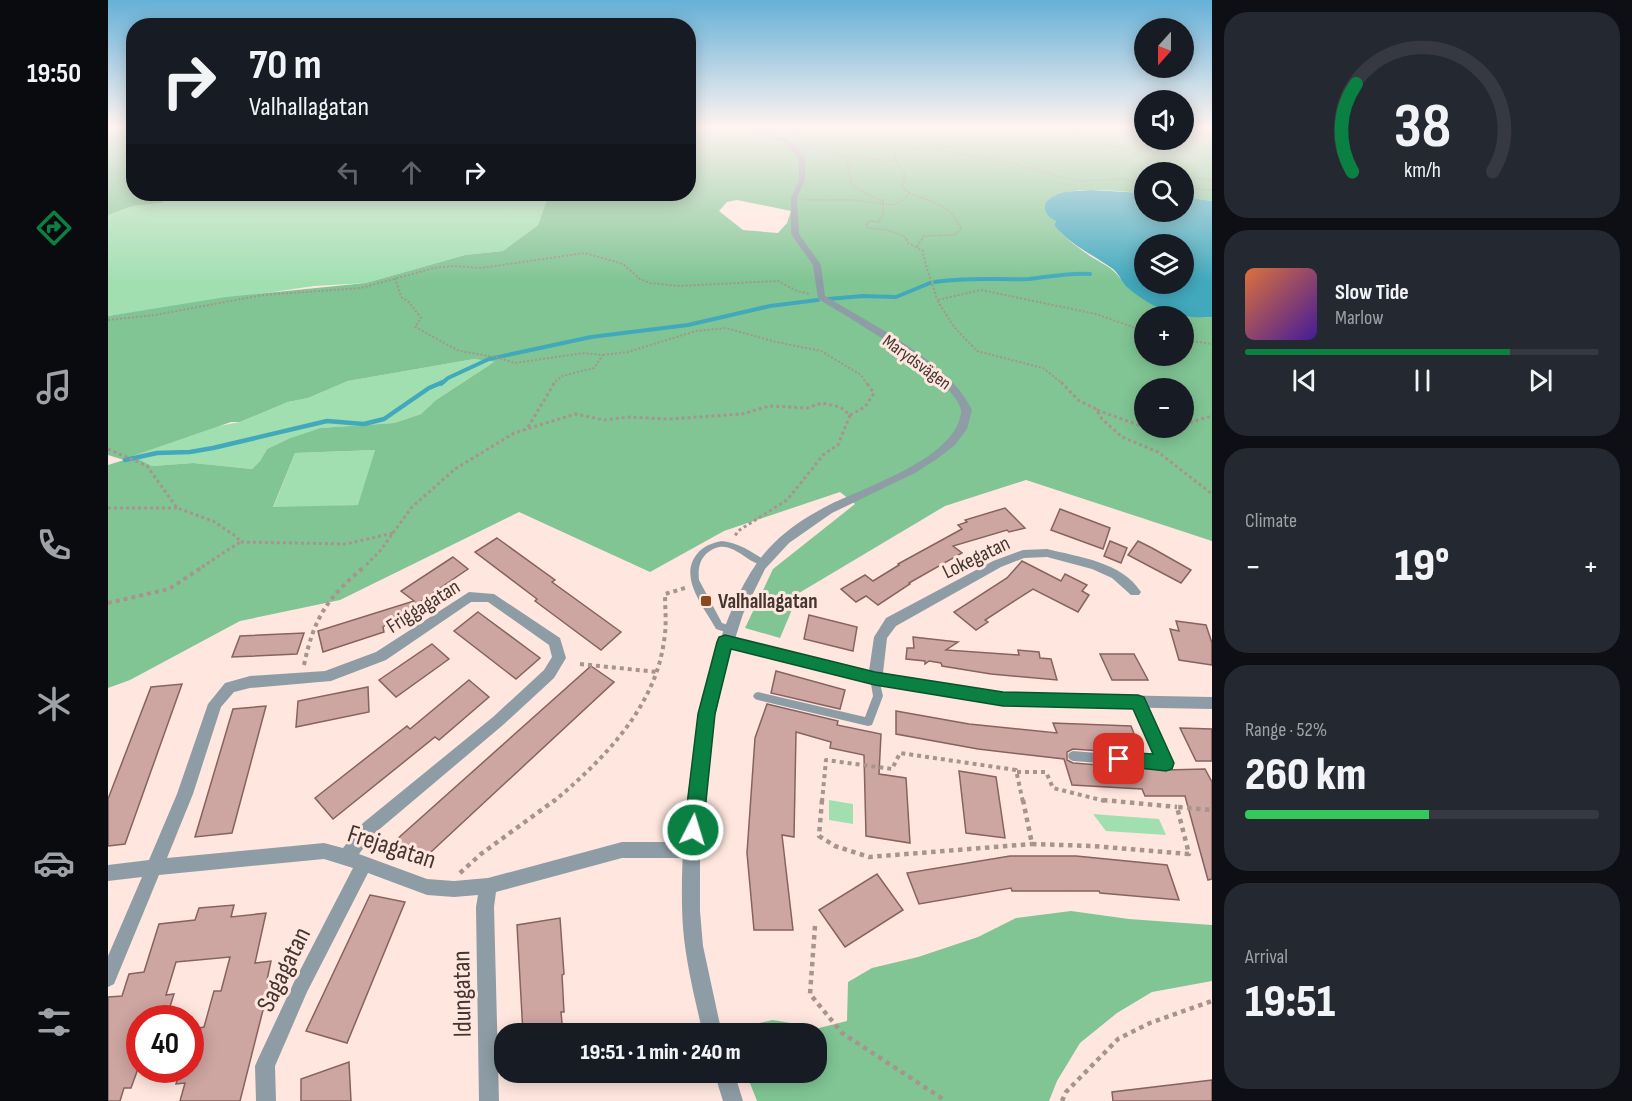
<!DOCTYPE html>
<html lang="en">
<head>
<meta charset="utf-8">
<style>
  body { margin:0; font-family:"Sofia Sans Condensed",sans-serif; background:#242831; color:#f1f3f6; height:100vh; display:flex; flex-direction:column; font-size:22px; white-space:nowrap }
  * { box-sizing:border-box; margin:0 }
  p { font-size:20px; color:#9ea1a6 }
  .icon { flex:none; width:33px; height:33px; fill:none; stroke:currentColor; stroke-width:2; stroke-linecap:round; stroke-linejoin:round }
  .map { position:relative; flex:1; overflow:hidden }
  .panel { display:flex; flex-direction:column; gap:12px; padding:12px; background:#0d0f14; width:420px }
  .panel>* { flex:none }
  .banner { position:absolute; left:18px; top:18px; width:570px; height:183px; border-radius:24px; box-shadow:0 3px 15px #0003; background:#171b24; color:#f1f3f6; overflow:hidden }
  .needle { width:39px; rotate:201deg }
  .buttons { position:absolute; left:1026px; top:18px; display:grid; gap:12px }
  .buttons a { display:grid; place-items:center; width:60px; height:60px; border-radius:50%; background:#171b24; box-shadow:0 3px 15px #0003; font-size:30px }
  .speed { position:absolute; left:18px; top:1005px; display:flex; gap:12px; font-size:30px; font-weight:700; text-align:center }
  .speed>* { display:grid; place-content:center; width:78px; height:78px; border-radius:50%; background:#171b24; box-shadow:0 3px 15px #0003; line-height:1 }
  .speed .limit { border:9px solid #d22; background:#fff; color:#111 }
  .pin { position:absolute; display:grid; place-items:center; width:51px; height:51px; color:#fff; margin:-26px; border-radius:12px; box-shadow:0 3px 9px #0006 }
  .me { position:absolute; width:66px; margin:-33px; rotate:5deg; stroke-linejoin:round; filter:drop-shadow(0 0 4px #0008) }
  .turn { display:flex; align-items:center; gap:21px; height:126px; padding:0 24px; font-size:27px }
  .turn .icon { width:78px; height:78px; stroke-width:2.5 }
  .turn b { display:block; font-size:42px; line-height:51px }
  .lanes { display:flex; align-items:center; height:57px; padding:0 24px; background:#0003; justify-content:center; gap:30px; direction:ltr }
  .lanes .off { opacity:.35 }
  .big { font-size:45px; font-weight:800; line-height:1.1 }
  .panel .widget { flex:1; display:flex; flex-direction:column; justify-content:center; gap:9px; min-width:0; padding:0 21px; border-radius:24px; background:#242831 }
  .panel .dial { align-items:center; gap:0 }
  .dial svg { height:156px; overflow:visible; fill:none; stroke:#363941; stroke-width:7; stroke-linecap:round; text-anchor:middle }
  .dial text { fill:#f1f3f6; stroke:none }
  .song { display:flex; align-items:center; gap:18px }
  .cover { width:72px; height:72px; border-radius:9px; background:linear-gradient(135deg,hsl(20 70% 55%),hsl(260 70% 35%)) }
  .played { height:6px; border-radius:3px; background:linear-gradient(90deg,#0b8043 75%,#363941 75%) }
  .keys { display:flex; justify-content:space-around; direction:ltr }
  .heat { display:flex; justify-content:space-between; align-items:center; font-size:33px; direction:ltr }
  .charge { height:9px; border-radius:4px; background:linear-gradient(90deg,#34c759 52%,#363941 0) }
  .trip { position:absolute; left:386px; top:1023px; width:333px; height:60px; border-radius:24px; background:#171b24; box-shadow:0 3px 15px #0003; font-weight:800; line-height:60px; text-align:center }
  main { display:flex; flex:1; min-height:0 }
  .dock { display:flex; flex-direction:column; width:108px; justify-content:space-around; align-items:center; background:#090b0e; color:#9ea1a6 }
  .dock .icon { width:42px; height:42px }
  .dock .current { color:#0b8043 }
  .dock b { font-size:27px; color:#f1f3f6 }
  .map>svg:first-child { display:block }
  .green { fill:#a1dfb1 }
  .forest { fill:#81c594; fill-rule:evenodd }
  .water { fill:#42a9bd; fill-rule:evenodd }
  .lines { fill:none; stroke-linecap:round; stroke-linejoin:round }
  .stream-far1 { stroke:#42a9bd; stroke-width:4 }
  .stream { stroke:#42a9bd; stroke-width:4.5 }
  .building { fill:#cda5a1; stroke:#876360; stroke-width:1.5 }
  .path-far4 { stroke:#a7948d; stroke-width:1.5; stroke-dasharray:1.5 1.5; stroke-linecap:butt }
  .path-far3 { stroke:#a7948d; stroke-width:2; stroke-dasharray:2 2; stroke-linecap:butt }
  .path-far2 { stroke:#a7948d; stroke-width:3; stroke-dasharray:3 3; stroke-linecap:butt }
  .path-far1 { stroke:#a7948d; stroke-width:4; stroke-dasharray:4 4; stroke-linecap:butt }
  .path { stroke:#a7948d; stroke-width:4.5; stroke-dasharray:4.5 4.5; stroke-linecap:butt }
  .service { fill:#8e9da5; fill-rule:evenodd }
  .minor { fill:#8e9da5; fill-rule:evenodd }
  .tertiary { fill:#8e9da5; fill-rule:evenodd }
  .route { fill:#0b8043; stroke:#07532c; stroke-width:1.5 }
  .poi-dot { fill:#8c471d; stroke:#ffe7df; stroke-width:2 }
  .labels { text-anchor:middle; stroke-width:6; stroke-linejoin:round; paint-order:stroke }
  .far-street-label { font-size:18px; fill:#43352f; stroke:#ffe7df }
  .street-label { font-size:21px; fill:#43352f; stroke:#ffe7df }
  .poi-label { font-size:21px; font-weight:bold; fill:#43352f; stroke:#ffe7df; text-anchor:start }
  .near-street-label { font-size:26px; fill:#43352f; stroke:#ffe7df }
</style>
</head>
<body>
<main>
<nav class="dock">
<b>19:50</b>
<svg class="icon current" aria-label="directions" viewBox="0 0 24 24"><path d="M12 3l9 9-9 9-9-9zM9 14v-3h6M13 9l2 2-2 2"/></svg>
<svg class="icon" aria-label="music" viewBox="0 0 24 24"><path d="M9 18V5l10-2v13"/><circle cx="6" cy="18" r="3"/><circle cx="16" cy="16" r="3"/></svg>
<svg class="icon" aria-label="phone" viewBox="0 0 24 24"><path d="M5 4h4l2 5-3 2q2 4 5 5l2-3 5 2v4C11 20 4 13 5 4z"/></svg>
<svg class="icon" aria-label="climate" viewBox="0 0 24 24"><path d="M12 3v18M4 7l16 10M4 17L20 7"/></svg>
<svg class="icon" aria-label="car" viewBox="0 0 24 24"><path d="M5 17H2v-5l4-1 3-4h7l3 4 3 1v5h-3M9 17h6M6 11h13"/><circle cx="7" cy="17" r="2"/><circle cx="17" cy="17" r="2"/></svg>
<svg class="icon" aria-label="filters" viewBox="0 0 24 24"><path d="M4 7h16M4 17h16"/><circle cx="9" cy="7" r="2"/><circle cx="15" cy="17" r="2"/></svg>
</nav>
<div class="map">
<svg width="1104" height="1101" viewBox="0 0 1104 1101">
  <rect width="100%" height="100%" fill="#ffe7df"/>
  <g class="green">
    <path d="M69,194H458L440,200L430,225L395,251L357,255L258,283L206,286L0,316V215L25,206L53,203Z"/>
    <path d="M366,359L386,362L328,400L313,414L286,423L212,428L182,438L159,449L152,461L144,469L85,463L44,466L25,456L111,426L132,422L180,402L200,398L240,381Z"/>
    <path d="M267,450L251,505L165,508L187,453Z"/>
    <path d="M721,800L745,804V824L721,820Z"/>
    <path d="M985,814L1051,819L1058,835L998,831Z"/>
  </g>
  <g class="forest">
    <path d="M0,128H25L26,194H69L53,203L25,206L0,215Z"/>
    <path d="M581,128H1036V140H1076V128H1104V201L1076,197V172H1036V193C1009,192 959,183 938,202L948,221L946,225C956,237 969,247 982,256C993,263 1004,267 1012,278C1046,303 1059,319 1104,317V541L918,480L837,506L691,593L672,638L637,628L665,569L747,504L732,492L616,531L542,572L411,512L232,600L132,621L22,680L0,688V465L16,460L0,455V316L118,297L258,283L357,255L395,251L430,225L439,200L458,194H580ZM629,200L683,211L679,223L670,233L635,230L611,211L619,202ZM1036,316H1076V356H1036ZM366,359L386,362L328,400L313,414L286,423L212,428L182,438L159,449L152,461L144,469L85,463L44,466L25,456L123,422H132L180,402L200,398L240,381ZM1036,388H1076V428H1036ZM267,450L250,505L165,507L187,453Z"/>
    <path d="M963,911L1021,919L1104,925V981L1044,992L1009,1013L972,1043L949,1081L941,1101H649L638,1073L708,1072V1034L623,1033L622,1029L665,1020L711,1028L739,1021L740,982L764,968L810,957L870,937L908,918Z"/>
  </g>
  <path class="water" d="M983,190L1036,193V212H1076V197L1104,201V317C1072,320 1043,308 1019,287C1014,282 1011,274 1005,269C984,254 962,245 946,225L948,221C939,216 935,212 938,202C952,189 965,192 983,190ZM1036,244H1076V284H1036Z"/>
  <g class="lines">
    <g class="stream-far1">
      <path d="M827,282C858,277 890,280 921,279C942,277 961,272 982,274"/>
      <path d="M720,299L755,296L788,297L822,283"/>
      <path d="M333,384L340,378L381,359L483,337L580,325L662,306L710,300"/>
    </g>
    <path class="stream" d="M17,460L49,453L82,452L105,448L219,421L256,424L276,419L321,388L335,382"/>
  </g>
  <g class="building">
    <path d="M897,508L917,528L901,532L899,530L845,546L854,553L801,583L802,584L770,605L758,596L748,602L733,589L757,575L765,581L791,565L790,564L854,529L850,525L859,522L857,520Z"/>
    <path d="M952,509L1002,528L995,549L943,530Z"/>
    <path d="M389,538L447,580L444,582L513,632L493,650L427,601L429,599L367,552Z"/>
    <path d="M1002,541L1019,548L1013,563L996,556Z"/>
    <path d="M1030,541L1044,548L1083,570L1073,583L1020,555Z"/>
    <path d="M345,557L360,569L275,627L276,632L215,652L210,631L306,601L293,591Z"/>
    <path d="M914,561L953,581L957,574L979,585L974,591L981,595L970,612L925,589L877,620L880,622L868,630L846,612L899,578Z"/>
    <path d="M370,612L432,658L408,679L346,631Z"/>
    <path d="M701,615L749,627L745,651L696,639Z"/>
    <path d="M1068,621L1098,625L1104,643V665L1071,660L1062,629L1071,631Z"/>
    <path d="M196,633L189,654L124,657L132,636Z"/>
    <path d="M805,637L850,642L838,650L911,655L910,650L931,652L932,658L943,659L949,680L883,674L834,666L833,663L821,661L817,664V661L798,659L799,648H806Z"/>
    <path d="M324,644L341,659L288,697L271,680Z"/>
    <path d="M992,654H1026L1040,680H1004Z"/>
    <path d="M483,666L506,682L310,864L288,840Z"/>
    <path d="M668,671L737,690L732,709L663,693Z"/>
    <path d="M361,680L381,697L331,740L327,737L225,819L207,798L299,726L302,729Z"/>
    <path d="M74,684L17,844L0,846V799L43,687Z"/>
    <path d="M260,687L261,712L188,727L190,701Z"/>
    <path d="M659,704L730,721L729,725L773,734L771,774L798,778L802,843L758,836L756,755L722,748L723,742L688,732L686,837L674,835L685,930H646L639,853L647,738Z"/>
    <path d="M158,706L124,833L87,837L125,709Z"/>
    <path d="M788,711L861,724L949,733L945,723L1023,726L1034,754L965,749L959,752V760L965,763L1057,770L1097,769L1104,782V879L1100,880L1077,796H1037L1034,789L964,785L956,759L870,749L788,734Z"/>
    <path d="M1072,728L1104,729V761H1088Z"/>
    <path d="M851,771L888,777L897,838L858,833Z"/>
    <path d="M902,856H968L1059,865L1071,900L992,893L991,891H904L903,888L811,904L799,873Z"/>
    <path d="M769,874L795,910L737,947L711,910Z"/>
    <path d="M262,895L297,902L239,1043L198,1031Z"/>
    <path d="M126,905L123,917L158,913L147,963L163,961L159,980L172,979L166,1009L155,1010L132,1101H72L77,1083L68,1084L72,1070H82V1058L91,1028L96,1027L106,991H113L122,957L68,962L58,995L66,994L59,1016L51,1018H32V1063L23,1088H16L12,1101H0V997L14,996L21,974L36,972L51,924L87,920L91,908Z"/>
    <path d="M452,918L456,974L454,975L456,1012H453L455,1034H415L409,925Z"/>
    <path d="M241,1062L243,1101H193V1079Z"/>
    <path d="M1104,1080V1101H1005L1004,1092Z"/>
  </g>
  <g class="lines">
    <g class="path-far4">
      <path d="M958,128C988,143 1021,149 1051,163L1048,170L1059,172"/>
      <path d="M683,129L697,142L738,157L744,184L756,193L775,201V214L770,222L762,221L758,224L760,228L779,230L796,236L799,240"/>
      <path d="M738,157L787,161"/>
      <path d="M1076,176L1104,181"/>
      <path d="M1076,188L1104,190"/>
      <path d="M801,193C826,204 841,202 853,229L847,235L816,236L813,240"/>
      <path d="M697,200H744L786,205L796,200L801,193L795,187L797,174L787,161L788,151L809,148L826,149L899,162L970,181L1013,179L1036,183"/>
    </g>
    <g class="path-far3">
      <path d="M798,239L800,243L815,251C817,268 825,283 829,300"/>
      <path d="M809,247L814,239"/>
      <path d="M287,278L293,297L300,301L313,318L307,327L351,351L388,357L407,363L476,353L495,355L486,368L454,376L445,384"/>
      <path d="M0,320L47,315L155,295L253,288L326,268L346,266L373,268L477,253L515,264L532,279L542,283L569,286L670,281L689,291L702,294"/>
      <path d="M1076,340L1104,344"/>
      <path d="M495,355L520,352L588,331L618,328L668,342L713,351L753,375L759,384"/>
      <path d="M955,384L935,368L869,351L846,327L829,300L873,290L988,314L1036,331"/>
    </g>
    <g class="path-far2">
      <path d="M953,382L970,400L988,409L994,419L1014,437L1050,452L1104,494"/>
      <path d="M989,410L1036,427"/>
      <path d="M742,415L757,407L766,393L758,382"/>
      <path d="M1076,424L1104,416"/>
      <path d="M420,427L447,382"/>
      <path d="M1037,428L1053,431L1066,428"/>
      <path d="M0,449L39,466L69,508L105,521L129,537L132,542L238,544L285,533L272,551L256,567"/>
      <path d="M0,508H69"/>
      <path d="M285,533L304,507L347,469L406,433L467,414L496,420L521,417L560,419L634,414L661,406L699,408L714,403L732,407L742,415L730,445L716,454L679,500L630,531L627,536"/>
      <path d="M94,567L132,542"/>
    </g>
    <g class="path-far1">
      <path d="M0,603L61,589L96,566"/>
      <path d="M472,664L549,672"/>
      <path d="M196,665C206,617 220,597 257,566"/>
      <path d="M909,772H938L945,788L1001,802"/>
      <path d="M445,802C495,760 547,708 556,641C559,625 557,609 557,594L577,588"/>
      <path d="M714,802L718,760L784,769L792,753L908,770L915,802"/>
    </g>
    <g class="path">
      <path d="M714,800L711,836L727,846L761,857L924,844"/>
      <path d="M915,800L924,844"/>
      <path d="M995,800L1069,807"/>
      <path d="M924,844L984,846L1081,854L1069,807L1104,810"/>
      <path d="M352,873L373,854L447,800"/>
      <path d="M707,926L702,994L734,1033L838,1101"/>
      <path d="M954,1101L958,1092L1010,1039L1042,1023L1104,1001"/>
    </g>
    <g class="service">
      <path d="M614,541C631,543 644,552 658,561L659,563L658,565C639,567 622,532 598,554C591,561 590,570 591,580L614,623L626,627L628,630L626,633L623,634L608,629C596,607 570,577 589,554C595,546 604,543 614,541Z"/>
      <path d="M767,674L770,675L775,696L764,725L760,726L650,700L647,699L645,696L647,693L650,692L757,717L765,696L762,678L764,675Z"/>
      <path d="M1030,698L1033,699L1035,702L1062,763L1061,766L1057,768L965,761L961,759L960,756L961,753L965,751L1050,758L1025,702L1027,699Z"/>
    </g>
    <g class="minor">
      <path d="M939,549C971,557 1014,562 1033,592L1031,595H1023L1004,578L984,569L939,557L916,558L893,567L788,626L779,638L775,673L895,693L1104,697V709L895,705L767,684L617,647L612,646L610,642L612,638L617,637L761,671L766,637L778,618L885,561L915,550Z"/>
      <path d="M361,592L386,594L452,638L458,658L446,678L395,725L267,833L251,854L319,879L346,881L380,878L514,842H584L590,844L592,850L590,856L584,858H514L388,892L386,907L391,1101H371L368,907L370,895L346,897L319,895L260,873L199,992L167,1066L168,1101H148L147,1066L150,1059L187,980L245,868L216,859L51,875L6,984L0,987V956L34,877L0,881V865L41,860L69,794L100,704L117,683L142,676L217,671L268,652ZM363,602H380L441,645L444,657L436,670L385,717L255,823L235,848L216,843L59,858L85,794L113,707L126,692L142,688L223,681L278,660Z"/>
    </g>
    <g class="tertiary">
      <path d="M630,128H639L679,139L690,149L697,159V180L689,198L691,234L713,265L717,296C760,322 844,364 864,410L859,429L847,445L829,459L807,473L724,513L681,543L657,569L635,614L618,667L606,721L599,777L592,858V911L595,946L614,1034H595C587,999 578,964 575,928C568,830 593,613 666,543C681,528 700,516 719,506C756,487 847,459 853,413C857,384 735,314 710,299L705,265L683,234V198L691,180V159L675,141Z"/>
      <path d="M606,1072H626L635,1101H615Z"/>
    </g>
  </g>
  <linearGradient id="sky" x2="0" y2="1"><stop stop-color="#65b0d7"/><stop offset="0.45" stop-color="#fff4f1"/><stop offset="1" stop-color="#fff4f1" stop-opacity="0"/></linearGradient>
  <rect width="1104" height="282" fill="url(#sky)"/>
  <path class="route" d="M617,635L767,672L895,692L1030,695L1036,697L1066,763L1064,769L1058,771L1005,765L1003,759L1005,754L1011,752L1045,754L1025,709L895,706L767,685L623,649L607,714L595,830L592,837L585,839L579,837L576,830L590,714L609,642L611,637Z"/>
  <rect class="poi-dot" x="592" y="595" width="12" height="12" rx="3"/>
  <g class="labels">
    <g class="far-street-label">
      <text transform="translate(809 362) rotate(36)" y="6">Marydsvägen</text>
    </g>
    <g class="street-label">
      <text transform="translate(868 557) rotate(-26)" y="7">Lokegatan</text>
      <text transform="translate(315 606) rotate(-32)" y="7">Friggagatan</text>
    </g>
    <g class="poi-label">
      <text x="610" y="608">Valhallagatan</text>
    </g>
    <g class="near-street-label">
      <text transform="translate(284 846) rotate(18)" y="9">Frejagatan</text>
      <text transform="translate(175 969) rotate(-64)" y="9">Sagagatan</text>
      <text transform="translate(353 994) rotate(-91)" y="9">Idungatan</text>
    </g>
  </g>
</svg>
<div class="buttons">
<a><svg class="needle" viewBox="-14 -14 28 28"><path d="M0-13l5 13h-10z" fill="#e53935"/><path d="M0 13l5-13h-10z" fill="#9ea1a6"/></svg></a>
<a><svg class="icon" aria-label="sound" viewBox="0 0 24 24"><path d="M4 9h4l5-4v14l-5-4H4zM17 9q2 3 0 6"/></svg></a>
<a><svg class="icon" aria-label="search" viewBox="0 0 24 24"><circle cx="10" cy="10" r="6"/><path d="M15 15l6 6"/></svg></a>
<a><svg class="icon" aria-label="layers" viewBox="0 0 24 24"><path d="M12 4l9 5-9 5-9-5zM3 14l9 5 9-5"/></svg></a>
<a>+</a>
<a>−</a>
</div>
<div class="speed"><div class="limit">40</div></div>
<div class="pin" style="left:1011px;top:759px;background:#d93025"><svg class="icon" aria-label="arrive" viewBox="0 0 24 24"><path d="M6 21V4h12l-3 4 3 4H6"/></svg></div>
<svg class="me" style="left:585px;top:830px" viewBox="-20 -20 40 40"><circle r="17" fill="#0b8043" stroke="#fff" stroke-width="3"/><path d="M0-11L8 9 0 5-8 9z" fill="#fff"/></svg>
<div class="trip">19:51 · 1 min · 240 m</div>
<div class="banner">
<div class="turn"><svg class="icon" aria-label="right" viewBox="0 0 24 24"><path d="M7 20v-9h11M14 6l5 5-5 5"/></svg><div><b>70 m</b>Valhallagatan</div></div>
<div class="lanes"><svg class="icon off" aria-label="left" viewBox="0 0 24 24"><path d="M17 20v-9H6M10 6l-5 5 5 5"/></svg><svg class="icon off" aria-label="ahead" viewBox="0 0 24 24"><path d="M12 20V5M6 11l6-6 6 6"/></svg><svg class="icon" aria-label="right" viewBox="0 0 24 24"><path d="M7 20v-9h11M14 6l5 5-5 5"/></svg></div>
</div>
</div>
<section class="panel">
<div class="widget dial"><svg viewBox="0 0 100 80">
<path d="M14 69A42 42 0 1 1 86 69"/>
<path d="M14 69A42 42 0 0 1 16 24" stroke="#0b8043"/>
<text x="50" y="56" font-size="32" font-weight="700">38</text>
<text x="50" y="72" font-size="11">km/h</text>
</svg></div>
<div class="widget">
<div class="song"><i class="cover"></i><div><b>Slow Tide</b><p>Marlow</p></div></div>
<div class="played"></div>
<div class="keys"><svg class="icon" aria-label="previous" viewBox="0 0 24 24"><path d="M18 5L8 12l10 7zM5 5v14"/></svg><svg class="icon" aria-label="pause" viewBox="0 0 24 24"><path d="M8 5v14M16 5v14"/></svg><svg class="icon" aria-label="next" viewBox="0 0 24 24"><path d="M6 5l10 7-10 7zM19 5v14"/></svg></div>
</div>
<div class="widget"><p>Climate</p>
<div class="heat"><a>−</a><b class="big">19°</b><a>+</a></div>
</div>
<div class="widget"><p>Range · 52%</p><b class="big">260 km</b><div class="charge"></div></div>
<div class="widget"><p>Arrival</p><b class="big">19:51</b></div>
</section>
</main>
</body>
</html>
